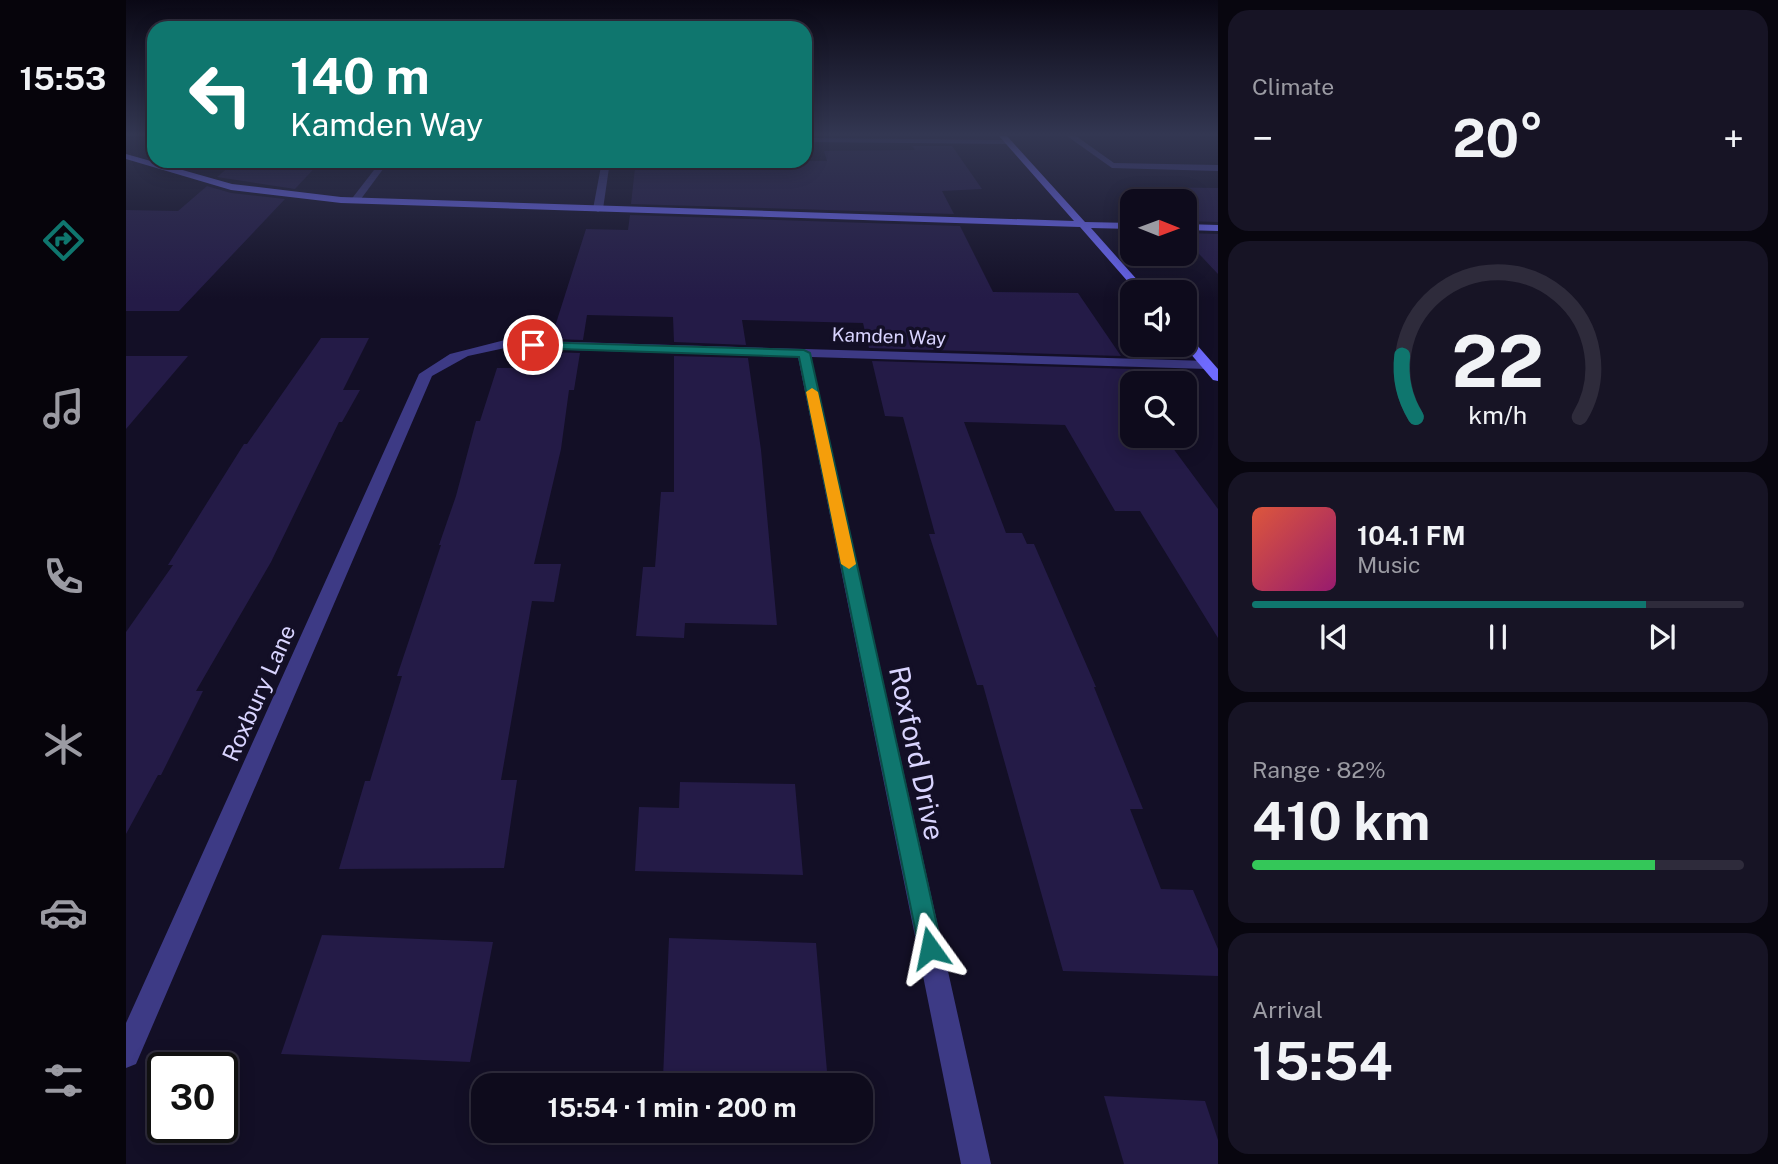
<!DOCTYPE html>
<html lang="en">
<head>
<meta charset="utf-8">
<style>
  body { margin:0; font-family:"Public Sans",sans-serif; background:#171425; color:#f1f3f6; height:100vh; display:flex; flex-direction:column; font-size:26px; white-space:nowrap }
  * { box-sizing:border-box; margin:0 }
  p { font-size:23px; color:#9b9ba3 }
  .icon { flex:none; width:38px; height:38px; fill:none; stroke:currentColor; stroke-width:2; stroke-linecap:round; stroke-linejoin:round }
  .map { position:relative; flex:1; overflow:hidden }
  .details { display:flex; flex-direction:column; gap:10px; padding:10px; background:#08060f; width:560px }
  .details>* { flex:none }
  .banner { position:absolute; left:21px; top:21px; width:665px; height:147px; border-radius:21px; box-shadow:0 4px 18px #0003,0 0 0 2px #2e2b3b; background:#0f766e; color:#fff; overflow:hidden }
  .needle { width:46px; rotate:91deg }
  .controls { position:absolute; left:994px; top:189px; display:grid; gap:14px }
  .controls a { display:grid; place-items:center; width:77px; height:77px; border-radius:14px; background:#0e0b1c; box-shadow:0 4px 18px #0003,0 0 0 2px #2e2b3b; font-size:35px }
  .speed { position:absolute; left:21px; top:1052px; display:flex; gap:14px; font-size:35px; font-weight:700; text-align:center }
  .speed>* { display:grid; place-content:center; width:91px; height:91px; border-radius:50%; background:#0e0b1c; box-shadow:0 4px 18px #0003,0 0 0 2px #2e2b3b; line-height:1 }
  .speed .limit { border:4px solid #111; border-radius:10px; background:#fff; color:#111 }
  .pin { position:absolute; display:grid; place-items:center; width:60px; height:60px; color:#fff; margin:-30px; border:4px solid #fff; border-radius:50%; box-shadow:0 2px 7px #0007 }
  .me { position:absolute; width:77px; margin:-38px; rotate:348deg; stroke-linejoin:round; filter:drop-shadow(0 0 5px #0008) }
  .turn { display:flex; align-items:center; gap:24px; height:147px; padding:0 28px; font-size:32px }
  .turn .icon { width:91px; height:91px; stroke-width:2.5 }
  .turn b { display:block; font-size:49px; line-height:60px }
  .big { font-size:52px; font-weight:700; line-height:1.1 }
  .details .tile { flex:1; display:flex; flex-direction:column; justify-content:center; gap:10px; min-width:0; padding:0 24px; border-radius:21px; background:#171425 }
  .details .dial { align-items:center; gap:0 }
  .dial svg { height:182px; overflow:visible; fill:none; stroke:#2e2b3b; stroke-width:7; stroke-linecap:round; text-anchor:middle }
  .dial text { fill:#f1f3f6; stroke:none }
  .song { display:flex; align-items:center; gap:21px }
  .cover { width:84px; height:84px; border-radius:10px; background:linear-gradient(135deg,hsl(10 70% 55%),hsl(320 70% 35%)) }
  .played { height:7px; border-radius:4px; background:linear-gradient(90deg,#0f766e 80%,#2e2b3b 80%) }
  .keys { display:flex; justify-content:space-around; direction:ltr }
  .heat { display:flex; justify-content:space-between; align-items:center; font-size:38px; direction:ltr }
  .charge { height:10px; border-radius:5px; background:linear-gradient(90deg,#34c759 82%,#2e2b3b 0) }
  .trip { position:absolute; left:345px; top:1073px; width:402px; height:70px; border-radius:21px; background:#0e0b1c; box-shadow:0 4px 18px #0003,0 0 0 2px #2e2b3b; font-weight:700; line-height:70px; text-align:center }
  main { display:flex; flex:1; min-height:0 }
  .dock { display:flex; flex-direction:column; width:126px; justify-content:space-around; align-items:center; background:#06040b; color:#9b9ba3 }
  .dock .icon { width:49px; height:49px }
  .dock .selected { color:#0f766e }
  .dock b { font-size:32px; color:#f1f3f6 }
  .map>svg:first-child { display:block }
  .building { fill:#241b47 }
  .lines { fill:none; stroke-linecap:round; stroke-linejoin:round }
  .lane { fill:#3d3a85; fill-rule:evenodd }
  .street { fill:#3d3a85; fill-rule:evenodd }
  .secondary { fill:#6f6bff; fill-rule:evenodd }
  .route { fill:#0f766e; stroke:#0a4d48; stroke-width:2 }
  .slow { fill:#f59e0b }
  .labels { text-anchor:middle; stroke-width:7; stroke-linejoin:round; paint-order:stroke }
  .far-street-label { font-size:19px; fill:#d9d4ff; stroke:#130f26 }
  .street-label { font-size:23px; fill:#d9d4ff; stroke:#130f26 }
  .near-street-label { font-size:28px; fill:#d9d4ff; stroke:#130f26 }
</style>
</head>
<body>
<main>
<nav class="dock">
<b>15:53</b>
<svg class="icon selected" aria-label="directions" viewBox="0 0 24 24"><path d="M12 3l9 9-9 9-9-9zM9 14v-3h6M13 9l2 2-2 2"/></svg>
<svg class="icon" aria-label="music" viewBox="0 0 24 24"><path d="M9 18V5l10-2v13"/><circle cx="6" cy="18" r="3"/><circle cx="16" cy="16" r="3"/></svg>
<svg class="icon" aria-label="phone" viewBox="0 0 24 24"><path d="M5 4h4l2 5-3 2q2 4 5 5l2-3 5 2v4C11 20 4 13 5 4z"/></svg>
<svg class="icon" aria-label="climate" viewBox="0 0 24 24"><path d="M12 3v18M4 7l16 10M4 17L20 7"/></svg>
<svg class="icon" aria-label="car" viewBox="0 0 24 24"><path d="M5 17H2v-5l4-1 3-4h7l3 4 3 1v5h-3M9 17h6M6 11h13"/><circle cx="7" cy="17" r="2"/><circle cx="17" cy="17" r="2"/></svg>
<svg class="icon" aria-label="filters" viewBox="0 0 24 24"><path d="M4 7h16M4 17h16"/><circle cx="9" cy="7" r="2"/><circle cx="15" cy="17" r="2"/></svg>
</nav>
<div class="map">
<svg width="1092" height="1164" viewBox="0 0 1092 1164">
  <rect width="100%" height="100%" fill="#130f26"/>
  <g class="building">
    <path d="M786,146H826L856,189L816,191L828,214L505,204L509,168H586L585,161H701L698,151L789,150Z"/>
    <path d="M110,161H195L169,189L91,177Z"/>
    <path d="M81,186L105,193L159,199L53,311H0V210L52,211Z"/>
    <path d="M1010,187L1092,188V222L1059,221V201H1023Z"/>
    <path d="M504,215L834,226L867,292L952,293L995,356L743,348L737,323L616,320L620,345L548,342L547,317L461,315L457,340L425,339L460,229L502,230Z"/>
    <path d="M1059,233L1092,234V274L1059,239Z"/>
    <path d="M195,338H243L217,390H234L216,422H213L145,562L70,691H77L35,775H32L0,834V632L47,565H42L118,444H121Z"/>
    <path d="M420,352L454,353L448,390H443L435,449L408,564H435L428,602L406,601L375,780H391L378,868L213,869L239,781H244L276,676H271L315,545H313L330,496L350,421H354L371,368H415Z"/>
    <path d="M0,356H62L0,429Z"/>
    <path d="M548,356L622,358L635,450L651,625L559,623L558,638L510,636L517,567H529L535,492H548Z"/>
    <path d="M746,361L1004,369L1013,383H1006V436H1038L1092,509V638L1014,511H989L939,425L838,422L880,533H896L901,544H908L970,687H968L1017,809H1004L1035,889L1067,890L1092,949V976L937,971L857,685H851L803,534H809L777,417L759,416Z"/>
    <path d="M554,782L669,784L677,875L509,871L513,807L553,808Z"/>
    <path d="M196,935L367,942L344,1062L155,1054Z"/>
    <path d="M543,938L690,943L702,1083L537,1078Z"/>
    <path d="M978,1096L1079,1101L1092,1140V1164H998Z"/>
  </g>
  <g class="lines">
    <g class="lane">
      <path d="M941,136H950L988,163L1092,165V171L986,168Z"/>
      <path d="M679,138L883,140L887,142L883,144L679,142Z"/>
      <path d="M255,161H263L232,203H226L224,201Z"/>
      <path d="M476,161H484L477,209L472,212L467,209Z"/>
    </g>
    <path class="street" d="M379,340L1082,361L1088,365L1082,369L685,357L865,1164H835L672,357L379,348L342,356L306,376L10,1064L0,1068V1023L293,374L324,354Z"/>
    <g class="secondary">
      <path d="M873,136H881L959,222L1006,223V229L965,228L1022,292H1011L954,227L215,203L105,190L0,159V154L106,184L215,197L948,221Z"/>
      <path d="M1059,224L1092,225V231L1059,230Z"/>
      <path d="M1059,335L1063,336L1092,369V381L1087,380L1057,345Z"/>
    </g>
  </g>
  <linearGradient id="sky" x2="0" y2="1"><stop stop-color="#0a0815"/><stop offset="0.45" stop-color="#333752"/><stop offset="1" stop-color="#333752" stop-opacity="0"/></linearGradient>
  <rect width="1092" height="299" fill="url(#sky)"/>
  <path class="route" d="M407,342L678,350L684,353L816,948L812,956L804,959L796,956L793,948L673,357L403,348V343Z"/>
  <path class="slow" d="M686,388L692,392L730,564L723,569L715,564L680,392Z"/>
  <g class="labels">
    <g class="far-street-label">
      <text transform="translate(763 336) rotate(2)" y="7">Kamden Way</text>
    </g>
    <g class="street-label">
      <text transform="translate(133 693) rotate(-66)" y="8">Roxbury Lane</text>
    </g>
    <g class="near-street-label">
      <text transform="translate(791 753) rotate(78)" y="10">Roxford Drive</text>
    </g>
  </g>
</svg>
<div class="controls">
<a><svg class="needle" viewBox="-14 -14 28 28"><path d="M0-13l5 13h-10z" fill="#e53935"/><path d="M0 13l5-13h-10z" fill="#9b9ba3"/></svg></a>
<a><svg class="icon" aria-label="sound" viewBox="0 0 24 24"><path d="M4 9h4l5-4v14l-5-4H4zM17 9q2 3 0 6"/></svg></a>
<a><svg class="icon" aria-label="search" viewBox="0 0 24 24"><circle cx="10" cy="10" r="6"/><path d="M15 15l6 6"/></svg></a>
</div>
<div class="speed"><div class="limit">30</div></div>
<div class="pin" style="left:407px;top:345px;background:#d93025"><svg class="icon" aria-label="arrive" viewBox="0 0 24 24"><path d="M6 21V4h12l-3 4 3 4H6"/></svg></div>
<svg class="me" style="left:804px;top:948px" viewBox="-20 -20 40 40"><path d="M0-17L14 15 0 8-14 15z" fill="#0f766e" stroke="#fff" stroke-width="4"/></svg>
<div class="trip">15:54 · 1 min · 200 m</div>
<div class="banner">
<div class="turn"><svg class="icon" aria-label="left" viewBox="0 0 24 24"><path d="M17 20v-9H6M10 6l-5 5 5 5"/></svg><div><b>140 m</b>Kamden Way</div></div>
</div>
</div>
<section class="details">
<div class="tile"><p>Climate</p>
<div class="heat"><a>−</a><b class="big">20°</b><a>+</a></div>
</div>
<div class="tile dial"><svg viewBox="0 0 100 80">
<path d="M14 69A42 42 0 1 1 86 69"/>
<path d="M14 69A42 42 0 0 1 8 42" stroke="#0f766e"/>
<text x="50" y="56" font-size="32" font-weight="700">22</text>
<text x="50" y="72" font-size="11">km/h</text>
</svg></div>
<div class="tile">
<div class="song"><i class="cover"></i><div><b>104.1 FM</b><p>Music</p></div></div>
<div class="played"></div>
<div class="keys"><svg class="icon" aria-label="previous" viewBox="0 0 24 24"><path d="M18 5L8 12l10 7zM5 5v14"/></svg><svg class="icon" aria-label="pause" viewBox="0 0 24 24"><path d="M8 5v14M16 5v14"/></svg><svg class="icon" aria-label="next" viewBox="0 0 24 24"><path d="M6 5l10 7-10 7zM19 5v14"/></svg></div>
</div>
<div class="tile"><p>Range · 82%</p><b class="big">410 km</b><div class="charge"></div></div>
<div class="tile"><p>Arrival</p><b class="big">15:54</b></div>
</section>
</main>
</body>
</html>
